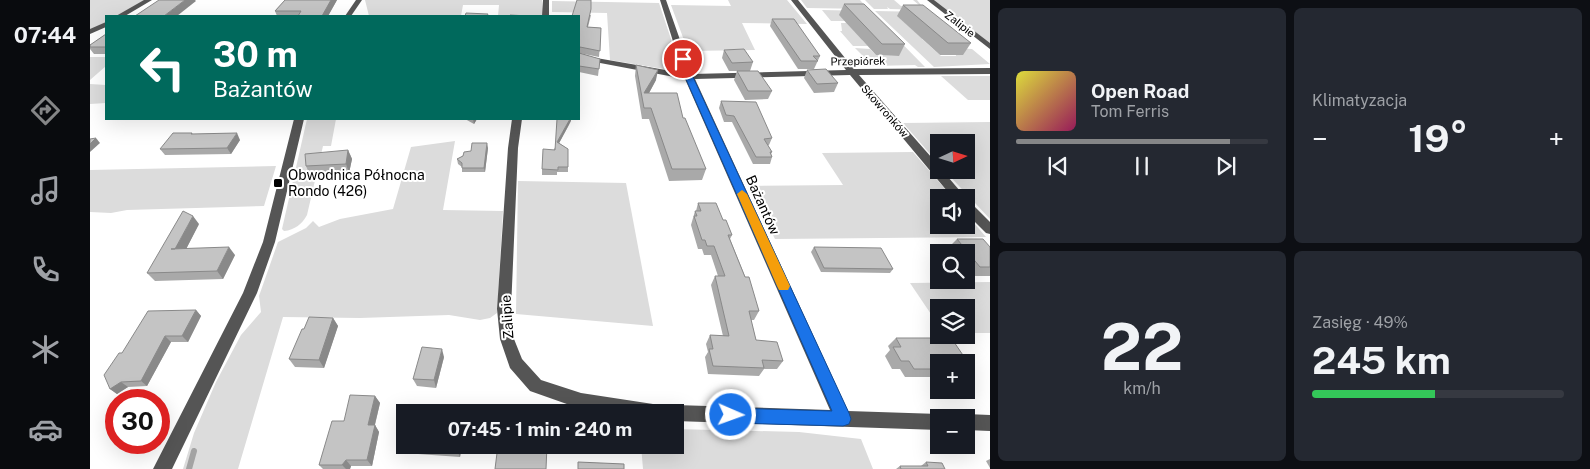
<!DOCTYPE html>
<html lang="pl">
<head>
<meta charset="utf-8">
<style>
  body { margin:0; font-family:"Public Sans",sans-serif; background:#242831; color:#f1f3f6; height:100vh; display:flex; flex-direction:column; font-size:19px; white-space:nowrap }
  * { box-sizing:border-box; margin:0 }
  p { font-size:16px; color:#9ea1a6 }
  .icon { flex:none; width:28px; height:28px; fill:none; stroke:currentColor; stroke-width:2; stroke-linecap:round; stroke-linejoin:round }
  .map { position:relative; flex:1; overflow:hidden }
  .details { display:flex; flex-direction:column; gap:8px; padding:8px; background:#0d0f14; width:600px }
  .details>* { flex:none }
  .banner { position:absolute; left:15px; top:15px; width:475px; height:105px; border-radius:0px; box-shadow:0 5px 20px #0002; background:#00695c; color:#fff; overflow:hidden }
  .needle { width:32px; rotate:86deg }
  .controls { position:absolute; left:840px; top:134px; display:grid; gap:10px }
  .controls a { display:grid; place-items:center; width:45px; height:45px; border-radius:0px; background:#171b24; box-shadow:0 5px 20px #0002; font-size:25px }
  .speed { position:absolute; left:15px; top:389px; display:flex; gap:10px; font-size:25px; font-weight:700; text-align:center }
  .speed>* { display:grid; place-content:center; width:65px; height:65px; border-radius:50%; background:#171b24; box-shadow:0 5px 20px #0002; line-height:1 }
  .speed .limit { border:8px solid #d22; background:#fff; color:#111 }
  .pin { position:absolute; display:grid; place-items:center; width:42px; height:42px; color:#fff; margin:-21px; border:2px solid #fff; border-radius:50%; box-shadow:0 1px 5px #0007 }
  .me { position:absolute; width:55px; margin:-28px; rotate:92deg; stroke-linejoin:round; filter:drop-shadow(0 0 4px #0008) }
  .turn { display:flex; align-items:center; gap:18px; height:105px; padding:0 25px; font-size:22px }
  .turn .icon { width:65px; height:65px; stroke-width:2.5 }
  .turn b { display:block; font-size:35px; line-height:42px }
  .big { font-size:38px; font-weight:700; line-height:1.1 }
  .details .card { flex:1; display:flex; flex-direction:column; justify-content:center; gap:8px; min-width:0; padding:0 18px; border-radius:8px; background:#242831 }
  .details .dial { align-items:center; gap:0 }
  .dial b { font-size:65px; line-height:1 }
  .song { display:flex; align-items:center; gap:15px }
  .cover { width:60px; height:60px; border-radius:8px; background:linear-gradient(135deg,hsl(60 70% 55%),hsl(330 70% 35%)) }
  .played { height:5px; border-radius:2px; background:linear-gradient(90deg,#858687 85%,#363941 85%) }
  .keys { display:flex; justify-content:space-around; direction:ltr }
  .heat { display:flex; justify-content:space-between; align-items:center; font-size:28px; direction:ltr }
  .charge { height:8px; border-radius:4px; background:linear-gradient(90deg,#34c759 49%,#363941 0) }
  .details .tiles { flex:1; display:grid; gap:8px; grid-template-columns:repeat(2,1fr) }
  .trip { position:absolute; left:306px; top:404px; width:288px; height:50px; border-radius:0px; background:#171b24; box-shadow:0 5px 20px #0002; font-weight:700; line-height:50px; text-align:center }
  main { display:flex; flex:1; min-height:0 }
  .tabs { display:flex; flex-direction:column; width:90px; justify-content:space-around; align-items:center; background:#090b0e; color:#9ea1a6 }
  .tabs .icon { width:35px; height:35px }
  .tabs .current { color:#858687 }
  .tabs b { font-size:22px; color:#f1f3f6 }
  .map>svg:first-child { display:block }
  .green { fill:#dcdcdc }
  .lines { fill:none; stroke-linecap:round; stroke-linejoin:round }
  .stream { stroke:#a3a3a3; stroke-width:6 }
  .minor { fill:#555; fill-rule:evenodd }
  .wall { fill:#a9a9a9 }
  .shaded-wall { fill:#898989 }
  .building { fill:#c4c4c4; stroke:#898989 }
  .route { fill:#1a73e8; stroke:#114b97 }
  .slow { fill:#f59e0b }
  .poi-dot { fill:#000; stroke:#fff; stroke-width:2 }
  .labels { text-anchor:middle; stroke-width:4; stroke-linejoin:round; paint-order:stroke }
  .far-street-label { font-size:11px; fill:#000; stroke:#fff }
  .poi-label { font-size:14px; fill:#000; stroke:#fff; text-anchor:start }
  .street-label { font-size:14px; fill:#000; stroke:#fff }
</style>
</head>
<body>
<main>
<nav class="tabs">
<b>07:44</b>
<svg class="icon current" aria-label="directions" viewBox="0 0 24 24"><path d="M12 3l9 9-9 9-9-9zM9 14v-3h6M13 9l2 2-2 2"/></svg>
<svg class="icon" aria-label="music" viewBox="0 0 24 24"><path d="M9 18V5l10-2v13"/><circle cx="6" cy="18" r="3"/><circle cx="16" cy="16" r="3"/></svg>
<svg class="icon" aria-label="phone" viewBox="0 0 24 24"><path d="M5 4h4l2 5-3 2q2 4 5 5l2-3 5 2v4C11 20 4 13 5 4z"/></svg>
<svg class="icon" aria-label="climate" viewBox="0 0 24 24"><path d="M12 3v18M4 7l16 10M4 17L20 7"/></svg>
<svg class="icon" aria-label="car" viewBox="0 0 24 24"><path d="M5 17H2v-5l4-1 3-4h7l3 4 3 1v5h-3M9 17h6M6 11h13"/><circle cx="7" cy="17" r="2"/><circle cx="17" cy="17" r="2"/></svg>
</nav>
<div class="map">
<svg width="900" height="469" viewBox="0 0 900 469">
  <rect width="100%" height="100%" fill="#fff"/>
  <g class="green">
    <path d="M0,0H57L27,16H16V22L0,31Z"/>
    <path d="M275,0H452L453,16H408L409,5H373L371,16H279Z"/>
    <path d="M638,0H697L717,24L652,23L665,50L598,51L581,5L641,6Z"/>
    <path d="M711,0H770L778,9L717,8Z"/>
    <path d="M775,0H804L811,6L829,5L823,0H827L835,10L800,9L797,7L798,9H784Z"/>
    <path d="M844,0H900V43Z"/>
    <path d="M462,1L569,3L592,72L520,60L517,13L462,12Z"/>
    <path d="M732,10L780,11L835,67H828L825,65L783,66L765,48L780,49L786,55L809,56L802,49L772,40L778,46H763L750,31H752L751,23H756L755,21H741Z"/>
    <path d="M785,11L838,12L808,16L824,31H838L832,39L851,56H866L865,48L882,49L900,64L844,67Z"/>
    <path d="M0,57H16V66L0,80Z"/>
    <path d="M851,76H900V100H878Z"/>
    <path d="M0,84L16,85V103L0,104Z"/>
    <path d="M217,119H246L241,146H233L217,215C212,224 205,230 194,231L192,229Z"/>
    <path d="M900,122V219L854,170H876V142H849V164L813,123Z"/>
    <path d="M365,141L353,210L413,211L407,313L400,318L390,320L359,315L270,318L193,317L148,469H93L104,433L126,382L151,335L171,312L169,296L188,242L216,228L223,221L229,227L250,219L303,209L321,147Z"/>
    <path d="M823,152L862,197L849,198V225H876V214L896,237L685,239L658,186L753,185L732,153Z"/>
    <path d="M186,166L174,206L37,210L21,213L0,212V170Z"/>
    <path d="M428,181L536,183L563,326L426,314Z"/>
    <path d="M900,282V333H876V308H849V326L820,283Z"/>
    <path d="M585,429L709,432L771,439L783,469H553L551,445H585Z"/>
  </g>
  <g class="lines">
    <path class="stream" d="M99,469L104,451"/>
    <g class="minor">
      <path d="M54,0H62L35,16H26Z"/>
      <path d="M266,0H272L261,16H255Z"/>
      <path d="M453,0H459V16H452Z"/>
      <path d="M570,0H576L602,74L756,70L701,0H708L764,69L900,68V74L769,75L849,166V170H852L876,198H863L760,75L605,79L758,411L849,414L856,418H849V430L585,421V412H577L579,407L585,405L740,410L595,79L489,59V55L593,73Z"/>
      <path d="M837,0H844L900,43V49Z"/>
      <path d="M16,22V27L0,34V29Z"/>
      <path d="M204,119H214L185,242L167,293L82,469H63L153,293L173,242Z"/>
      <path d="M422,119H432L428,148L421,309L424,339L432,359L451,380L491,393L563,404L569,406L571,412H514L491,409L440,391L420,368L410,339L407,309L418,148Z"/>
      <path d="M876,201L880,202L900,222V234L896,233L876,213Z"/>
      <path d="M876,414L900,415V431L876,430V418H869Z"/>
    </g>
  </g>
  <g class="wall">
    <path d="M195,0H247L238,16H187L185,11Z"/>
    <path d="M754,4L815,44L809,56L786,55L749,15Z"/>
    <path d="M813,5L881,43L873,55H850L807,16Z"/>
    <path d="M501,15L498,27L511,28L509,57L489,53L510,59L508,76L489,72V16Z"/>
    <path d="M682,19L730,56L724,69H708L680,26Z"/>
    <path d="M16,34V54H4L0,49V45Z"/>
    <path d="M634,50L663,62L660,71H639L632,58Z"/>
    <path d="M546,65L566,80L559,93L593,118L616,169L612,180L579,181L559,119H552L545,76Z"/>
    <path d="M717,70L748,83L744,92L724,93L714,78Z"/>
    <path d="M647,71L682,91L678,99L655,100L644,80Z"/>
    <path d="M631,101L682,138L679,145H678L682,152L681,154L682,157L680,164H663L642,122H634L629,108Z"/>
    <path d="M375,119H387L384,124Z"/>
    <path d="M481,121L469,143L478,149V172H467V175H452V169Z"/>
    <path d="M102,133L103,134L150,140L141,154L75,155L70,149Z"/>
    <path d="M398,148L395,172H372V167L368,164L367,159L381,151Z"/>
    <path d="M258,150L262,159L259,173L220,175L216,166Z"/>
    <path d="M608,203L633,220L642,235L640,239L669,311L664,320H661L666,340L693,361L687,369H674L669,376L618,374L615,357L618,352L616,344L620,335L633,336L621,285L625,276H628L621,255H614L612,249H608L601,225L605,211H606Z"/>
    <path d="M109,224L96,249L145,255L133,279L65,281L57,273Z"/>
    <path d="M867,239L900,247V276H881L876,270V252H862L858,248Z"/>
    <path d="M724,247L803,269L800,273L731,272L721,252Z"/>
    <path d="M106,310L111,316L98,342H81L57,386L38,387L27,394L20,389L32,353Z"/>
    <path d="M243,318L248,326L234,368L205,367L199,359L214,329Z"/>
    <path d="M806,338L844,342L879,364L876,366V362H849V377H815L810,369H802L795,356L800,350L798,346Z"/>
    <path d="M354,357L346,388L327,386L323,379Z"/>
    <path d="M285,396L290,403L285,425L289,432L282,466H261L260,469H233L229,465L254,421Z"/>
    <path d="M372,445L370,457L328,454L324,448Z"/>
    <path d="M900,459V468L896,461Z"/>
    <path d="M836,462L855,469H806L810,466H831Z"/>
  </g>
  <g class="shaded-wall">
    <path d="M95,0H105L106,1L87,16H74Z"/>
    <path d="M241,0H247L238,16H232Z"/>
    <path d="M568,70L566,80L553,104L554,93Z"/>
    <path d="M383,119H387L384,124Z"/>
    <path d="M480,119H481V121L467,147V142Z"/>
    <path d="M147,133L150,140L141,154L137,148Z"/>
    <path d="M6,138L10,143L0,152V144Z"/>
    <path d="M397,143L398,148L395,172L394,168Z"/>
    <path d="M258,150L262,159L259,173L256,164Z"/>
    <path d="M103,216L109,224L92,257L85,249Z"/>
    <path d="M139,247L145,255L133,279L127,271Z"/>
    <path d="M106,310L111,316L98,342L92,336Z"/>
    <path d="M243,318L248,326L234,368L229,360Z"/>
    <path d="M75,336L81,342L57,386L51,381Z"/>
    <path d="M352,349L354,357L346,388L344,380Z"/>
    <path d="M31,382L38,387L27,394L20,389Z"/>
    <path d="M285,396L290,403L283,432L278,425Z"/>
    <path d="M285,425L289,432L282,466L277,460Z"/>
    <path d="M368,445H372L370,457L367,450Z"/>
    <path d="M256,460L261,466L260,469H256L252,465Z"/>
  </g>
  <g class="building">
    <path d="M69,0H95L74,16H45Z"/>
    <path d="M195,0H241L232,16H208L211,11H185Z"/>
    <path d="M487,0H501V9L497,27L511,28L510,51L490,47L489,50V16H482Z"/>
    <path d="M754,4H774L815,44H792Z"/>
    <path d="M813,5H833L881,43H858Z"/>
    <path d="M376,13L398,14L397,16H375Z"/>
    <path d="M420,15L438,16H419Z"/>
    <path d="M682,19H704L730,56H723L728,61H711Z"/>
    <path d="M16,34V47H0V45Z"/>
    <path d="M654,49L663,62L642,63L634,50Z"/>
    <path d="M489,53L510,59L509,69L489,66Z"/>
    <path d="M546,65L568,70L554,93H587L593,118H595L616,169H582L561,108H554Z"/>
    <path d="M736,69L748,83L727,84L717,70Z"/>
    <path d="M647,71H668L682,91H658Z"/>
    <path d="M631,101L666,102L682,138L674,139L682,152H680L682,157H666L644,116L636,115Z"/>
    <path d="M467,119H480L467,142L478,149V167H468V170L452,169L453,149L465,150Z"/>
    <path d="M83,133H102L101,134L147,133L137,148L70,149Z"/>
    <path d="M6,138L0,144V139Z"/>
    <path d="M382,143H397L394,168H372V163L367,159L373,156L374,152L381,151Z"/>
    <path d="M258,150L256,164L216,166L215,154Z"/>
    <path d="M608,203H626L633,220H636L642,235H638L655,277H659L669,311H659L666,340L687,342L693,361L672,360L674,368L623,366L619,349H623L620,335L639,336L625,276H635L624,246H617L615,240H612L604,216H607L605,211H611Z"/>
    <path d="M93,211L103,216L85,249H81L139,247L127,271L57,273Z"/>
    <path d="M867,239H893L900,247V267H890Z"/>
    <path d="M724,247L791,248L803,269L734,268Z"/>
    <path d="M106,310L92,336H75L51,381L31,382L20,389L14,375L29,353H32L58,311Z"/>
    <path d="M219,317L243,318L229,360L199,359L212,329H214Z"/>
    <path d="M806,338H841L844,342H864L879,364H876V362H849V369H824L819,361H811L803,347H811Z"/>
    <path d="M332,347L352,349L344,380L323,379Z"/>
    <path d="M260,395L285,396L278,425H285L277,460H256L252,465H229L242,421H254Z"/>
    <path d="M334,406L374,408L373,412H332Z"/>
    <path d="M325,445H368L367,450L324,448Z"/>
    <path d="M408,445H457L456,469H405Z"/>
    <path d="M488,462L534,464V469H488Z"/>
    <path d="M836,462L852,463L855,469H811L810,466H838Z"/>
  </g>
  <path class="route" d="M590,57L597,59L603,77L759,413L761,419L759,424L753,426L641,423L636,420L633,415L636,410L641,408L742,411L595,77Z"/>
  <path class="slow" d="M652,190L657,194L700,286L698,290H689L687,286L647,194Z"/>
  <rect class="poi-dot" x="183" y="178" width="10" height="10" rx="2.5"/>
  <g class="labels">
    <g class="far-street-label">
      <text transform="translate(870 24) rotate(38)" y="4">Zalipie</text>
      <text transform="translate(768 61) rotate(-1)" y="4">Przepiórek</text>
      <text transform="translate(795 111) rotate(49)" y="4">Skowronków</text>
    </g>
    <g class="poi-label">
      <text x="198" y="180">Obwodnica Północna<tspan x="198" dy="16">Rondo (426)</tspan></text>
    </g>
    <g class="street-label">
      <text transform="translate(673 205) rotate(66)" y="5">Bażantów</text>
      <text transform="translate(417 317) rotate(-94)" y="5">Zalipie</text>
    </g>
  </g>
</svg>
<div class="controls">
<a><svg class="needle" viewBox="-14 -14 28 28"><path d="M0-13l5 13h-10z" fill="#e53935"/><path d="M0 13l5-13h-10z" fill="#9ea1a6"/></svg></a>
<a><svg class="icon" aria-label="sound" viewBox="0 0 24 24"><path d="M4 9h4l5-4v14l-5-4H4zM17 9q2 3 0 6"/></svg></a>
<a><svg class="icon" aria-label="search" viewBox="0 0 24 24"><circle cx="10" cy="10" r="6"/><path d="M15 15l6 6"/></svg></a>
<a><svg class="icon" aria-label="layers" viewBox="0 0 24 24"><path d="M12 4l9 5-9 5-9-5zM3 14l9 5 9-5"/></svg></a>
<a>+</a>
<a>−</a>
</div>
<div class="speed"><div class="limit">30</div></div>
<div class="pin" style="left:593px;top:59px;background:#d93025"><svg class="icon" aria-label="arrive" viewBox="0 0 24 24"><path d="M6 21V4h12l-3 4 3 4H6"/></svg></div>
<svg class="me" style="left:641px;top:415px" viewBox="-20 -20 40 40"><circle r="17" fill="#1a73e8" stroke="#fff" stroke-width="3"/><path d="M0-11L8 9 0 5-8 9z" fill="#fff"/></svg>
<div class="trip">07:45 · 1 min · 240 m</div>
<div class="banner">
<div class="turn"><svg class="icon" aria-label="left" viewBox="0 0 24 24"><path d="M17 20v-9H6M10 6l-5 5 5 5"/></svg><div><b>30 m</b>Bażantów</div></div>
</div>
</div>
<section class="details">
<div class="tiles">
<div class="card">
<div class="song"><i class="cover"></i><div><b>Open Road</b><p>Tom Ferris</p></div></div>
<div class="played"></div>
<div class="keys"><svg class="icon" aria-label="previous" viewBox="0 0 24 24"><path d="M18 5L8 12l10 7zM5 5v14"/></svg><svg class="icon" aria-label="pause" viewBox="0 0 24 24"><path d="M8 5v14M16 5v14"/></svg><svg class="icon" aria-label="next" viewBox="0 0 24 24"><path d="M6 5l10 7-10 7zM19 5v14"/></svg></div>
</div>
<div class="card"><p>Klimatyzacja</p>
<div class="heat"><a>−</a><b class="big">19°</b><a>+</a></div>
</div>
<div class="card dial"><b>22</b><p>km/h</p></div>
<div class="card"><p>Zasięg · 49%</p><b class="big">245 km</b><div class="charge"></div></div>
</div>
</section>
</main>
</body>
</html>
